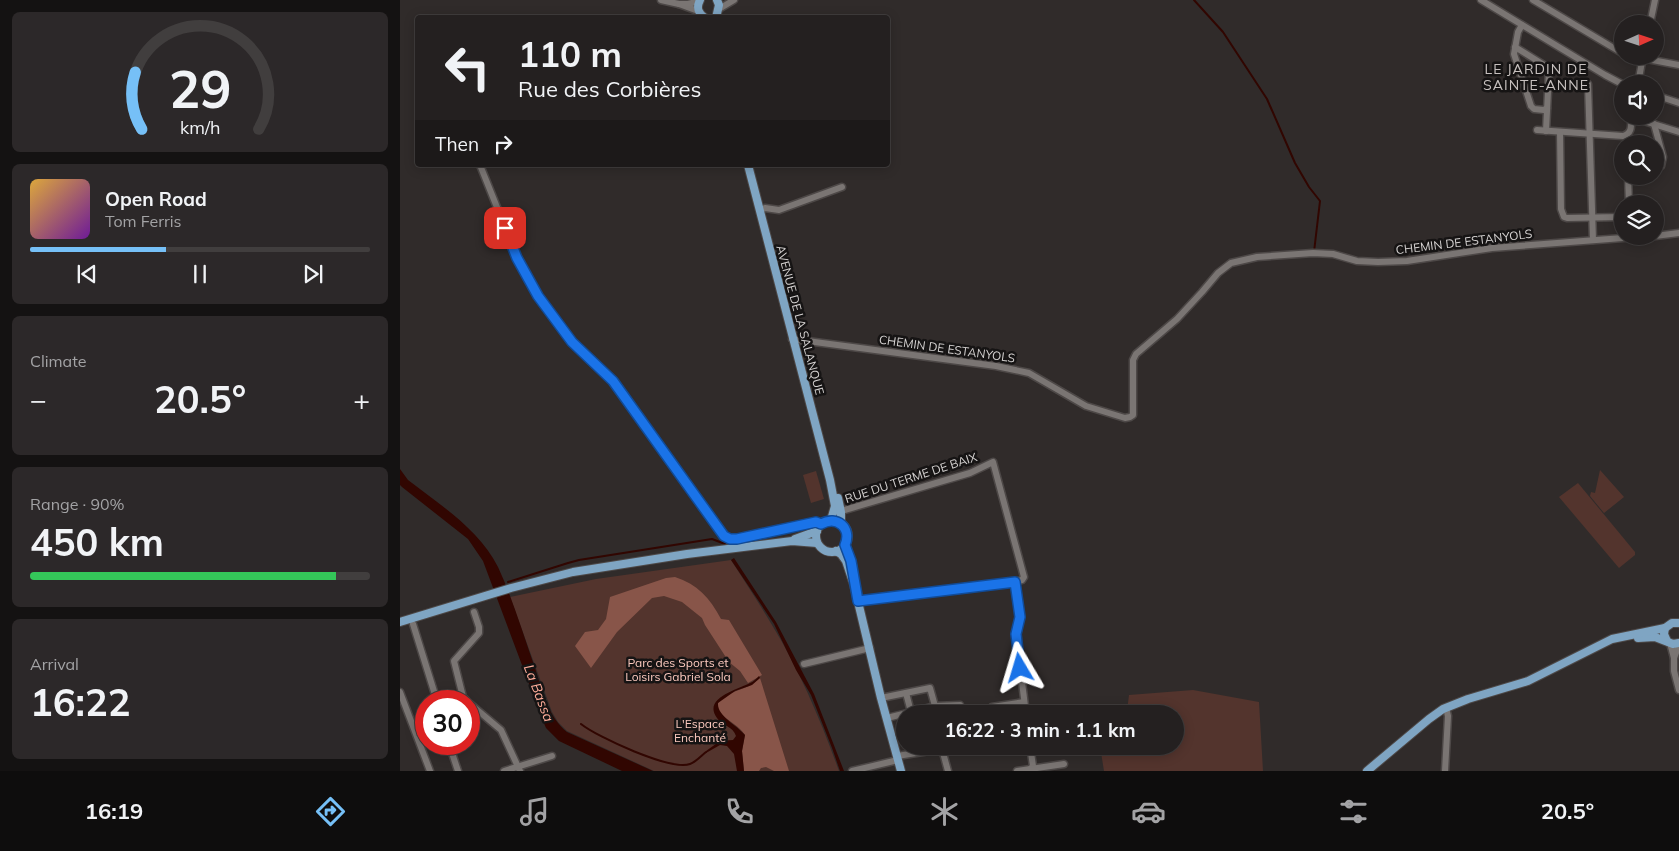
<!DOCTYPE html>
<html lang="en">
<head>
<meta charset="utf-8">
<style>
  body { margin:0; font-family:Mulish,sans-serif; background:#2c2829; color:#f1f3f6; height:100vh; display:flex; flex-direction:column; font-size:19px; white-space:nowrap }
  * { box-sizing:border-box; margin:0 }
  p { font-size:16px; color:#a3a3a5 }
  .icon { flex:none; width:28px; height:28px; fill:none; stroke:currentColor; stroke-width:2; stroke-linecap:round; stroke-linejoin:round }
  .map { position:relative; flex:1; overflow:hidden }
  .panel { display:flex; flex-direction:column; gap:12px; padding:12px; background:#141212; width:400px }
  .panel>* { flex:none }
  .top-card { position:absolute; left:15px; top:15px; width:475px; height:152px; border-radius:5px; box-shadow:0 2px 12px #0003,0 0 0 1px #413e3e; background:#242020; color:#f1f3f6; overflow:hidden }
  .needle { width:32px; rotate:87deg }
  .buttons { position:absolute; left:1214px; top:15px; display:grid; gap:10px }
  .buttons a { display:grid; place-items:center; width:50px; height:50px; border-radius:50%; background:#242020; box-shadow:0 2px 12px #0003,0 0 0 1px #413e3e; font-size:25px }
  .speed { position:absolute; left:15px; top:690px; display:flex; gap:10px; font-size:25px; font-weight:700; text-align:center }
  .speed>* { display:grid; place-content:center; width:65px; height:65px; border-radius:50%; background:#242020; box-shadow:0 2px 12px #0003,0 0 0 1px #413e3e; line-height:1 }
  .speed .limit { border:8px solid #d22; background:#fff; color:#111 }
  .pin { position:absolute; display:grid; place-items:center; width:42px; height:42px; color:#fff; margin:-21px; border-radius:10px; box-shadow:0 2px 8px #0006 }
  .me { position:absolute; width:55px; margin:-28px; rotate:353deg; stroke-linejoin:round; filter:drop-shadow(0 0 4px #0008) }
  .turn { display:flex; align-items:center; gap:18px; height:105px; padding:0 20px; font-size:22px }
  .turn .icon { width:65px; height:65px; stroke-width:2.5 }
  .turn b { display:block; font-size:35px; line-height:42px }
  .then { display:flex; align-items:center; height:48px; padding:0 20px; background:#0003; gap:10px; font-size:19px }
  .big { font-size:38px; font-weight:700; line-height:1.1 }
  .panel .card { flex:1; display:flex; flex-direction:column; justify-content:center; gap:8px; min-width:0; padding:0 18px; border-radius:8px; background:#2c2829 }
  .panel .dial { align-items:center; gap:0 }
  .dial svg { height:130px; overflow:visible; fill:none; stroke:#413e3e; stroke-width:7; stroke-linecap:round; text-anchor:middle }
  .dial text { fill:#f1f3f6; stroke:none }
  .song { display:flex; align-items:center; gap:15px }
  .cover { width:60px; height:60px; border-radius:8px; background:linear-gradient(135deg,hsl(40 70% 55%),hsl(280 70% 35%)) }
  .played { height:5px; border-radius:2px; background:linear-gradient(90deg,#76c0f7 40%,#413e3e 40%) }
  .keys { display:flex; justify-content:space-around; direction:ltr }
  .heat { display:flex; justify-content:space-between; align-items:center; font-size:28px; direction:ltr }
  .charge { height:8px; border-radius:4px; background:linear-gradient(90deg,#34c759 90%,#413e3e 0) }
  .trip { position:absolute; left:496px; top:705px; width:288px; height:50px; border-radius:25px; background:#242020; box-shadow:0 2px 12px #0003,0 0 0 1px #413e3e; font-weight:700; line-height:50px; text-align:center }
  .dock { display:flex; height:80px; justify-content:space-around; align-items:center; background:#0e0d0d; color:#a3a3a5 }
  .dock .icon { width:35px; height:35px }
  .dock .current { color:#76c0f7 }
  .dock b { font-size:22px; color:#f1f3f6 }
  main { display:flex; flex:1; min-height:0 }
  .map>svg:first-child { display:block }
  .green { fill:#53342d }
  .forest { fill:#885549 }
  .water { fill:#310601 }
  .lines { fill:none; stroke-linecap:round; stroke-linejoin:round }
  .stream { stroke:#310601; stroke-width:2 }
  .minor-casing { stroke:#4d4847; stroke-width:9 }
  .major-casing { stroke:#4d4847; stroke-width:10 }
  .minor { stroke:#7a7573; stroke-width:6 }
  .major { stroke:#7fa5c3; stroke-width:8 }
  .route-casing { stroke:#114b97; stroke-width:12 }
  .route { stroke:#1a73e8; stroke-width:9 }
  .labels { text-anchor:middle; stroke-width:5; stroke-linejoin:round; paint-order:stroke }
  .street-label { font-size:12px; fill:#d5d2d1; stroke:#161414 }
  .park-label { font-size:12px; fill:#fdcabf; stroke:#161414 }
  .neighbourhood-label { font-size:14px; letter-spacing:1px; fill:#c6c0be; stroke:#161414 }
  .water-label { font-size:14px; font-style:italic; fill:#feac99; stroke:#161414 }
</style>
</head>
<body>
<main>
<section class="panel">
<div class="card dial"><svg viewBox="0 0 100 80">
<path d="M14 69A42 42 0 1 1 86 69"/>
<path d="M14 69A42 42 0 0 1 10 34" stroke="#76c0f7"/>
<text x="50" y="56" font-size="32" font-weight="700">29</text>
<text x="50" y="72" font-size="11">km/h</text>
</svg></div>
<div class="card">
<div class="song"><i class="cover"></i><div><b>Open Road</b><p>Tom Ferris</p></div></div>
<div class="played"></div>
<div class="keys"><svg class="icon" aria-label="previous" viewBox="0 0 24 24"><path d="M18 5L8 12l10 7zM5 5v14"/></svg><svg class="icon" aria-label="pause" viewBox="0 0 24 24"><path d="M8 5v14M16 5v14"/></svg><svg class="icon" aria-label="next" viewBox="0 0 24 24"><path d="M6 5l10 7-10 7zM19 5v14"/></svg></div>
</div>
<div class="card"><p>Climate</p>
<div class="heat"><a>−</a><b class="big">20.5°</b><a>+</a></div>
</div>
<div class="card"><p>Range · 90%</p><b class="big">450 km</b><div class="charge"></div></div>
<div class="card"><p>Arrival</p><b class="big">16:22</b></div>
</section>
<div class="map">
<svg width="1279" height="771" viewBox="0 0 1279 771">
  <rect width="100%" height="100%" fill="#302b2a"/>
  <g class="green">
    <path d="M1200,470L1224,497L1204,513L1190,496L1191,492L1195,493Z"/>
    <path d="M416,471L424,499L411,503L403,475Z"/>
    <path d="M1178,483L1235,552V555L1219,568L1159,497Z"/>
    <path d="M331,560C345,582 359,603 372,625C400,671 421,721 439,771H254L167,731L158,722L152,712L110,597L196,579Z"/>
    <path d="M793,690L859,702L863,771H704L700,746H775V714H709L727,711L729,695Z"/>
  </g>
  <g class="forest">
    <path d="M275,577C297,584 310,598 321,619L329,620L362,675L348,683L340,671L329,662L305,625L302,618L282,602L264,596L252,598L217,632L191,668L175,646L185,632L198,630L206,619L210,597L266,578Z"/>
    <path d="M360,678L389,771H374L366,767L361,768L359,771H344L342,751L345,735C339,726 330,722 322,715C304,698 343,690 351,685C354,683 357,680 360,678Z"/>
  </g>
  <g class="water">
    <path d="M0,469L8,480C40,505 79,529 98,567C113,599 123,634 135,668C142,689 148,717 167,732L253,771H222L159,741L146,728L143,721L83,561L68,539L2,487L0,485Z"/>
    <path d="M334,558L376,622L414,694L444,771H440L432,748L411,695L396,670L374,624L331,560Z"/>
    <path d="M359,676L360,678L352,685L335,691L318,703C317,716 337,725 345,735L342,751L344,771H337L334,754L327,746L320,745L306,753V751L320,741L333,740L336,736C333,726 322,726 317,718C302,698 339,689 350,683C353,682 356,679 359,676Z"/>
  </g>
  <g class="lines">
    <g class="stream">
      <path d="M794,0L823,32L867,99L895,163L909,187L920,201L914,252"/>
      <path d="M108,582L168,563L179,560L312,539L325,544"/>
      <path d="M181,724C197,737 271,771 290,764C296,762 301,756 306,752"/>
    </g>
    <g class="minor-casing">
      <g id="minor">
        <path d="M261,0L279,4"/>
        <path d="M1081,0L1205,75L1222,84"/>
        <path d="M1133,0L1222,53"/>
        <path d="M319,9L334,0"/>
        <path d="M298,11L279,4H288L299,1"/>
        <path d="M1250,24L1255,0"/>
        <path d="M1122,25L1118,32L1114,54L1131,106L1134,109L1144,110L1147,108"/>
        <path d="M1115,47L1144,65L1149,71L1146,131"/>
        <path d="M1231,56L1279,65"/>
        <path d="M1188,84L1193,240"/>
        <path d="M1238,84L1243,56"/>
        <path d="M1255,95L1279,103"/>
        <path d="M1231,117L1279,132"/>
        <path d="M1254,124L1263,157L1261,166L1255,168"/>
        <path d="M1137,130L1223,136C1233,133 1231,125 1231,116"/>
        <path d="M1160,132L1161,209L1164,217L1167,218L1222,217"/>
        <path d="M80,165L117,257L137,296L172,342L213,381L324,537L329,539H337L415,522L421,524"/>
        <path d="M1228,176L1229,204"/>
        <path d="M360,210L365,208L379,210L442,187"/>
        <path d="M1255,236L1279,233"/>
        <path d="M392,339L596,366L629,373L686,406L725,418L730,417L733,415V360L736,354L777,319L802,292L818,273L831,263L857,257L913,253L933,254L957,261L978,262L1007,261L1092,248L1249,236"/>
        <path d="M438,512L570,473L593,462L624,577L622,580L615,582L458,601"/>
        <path d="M615,582L620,617L616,634L626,714"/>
        <path d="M13,624L37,701"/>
        <path d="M1270,643L1274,658L1279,645"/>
        <path d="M1274,658V671L1279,690"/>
        <path d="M404,664L470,648"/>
        <path d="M0,692L30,771"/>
        <path d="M506,693L511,712"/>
        <path d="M481,698L530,688L535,706"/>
        <path d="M67,701L63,697L54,661L79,633V627L74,612"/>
        <path d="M69,703L101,730L120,771"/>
        <path d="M592,707L624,702"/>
        <path d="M487,718L535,706L560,705"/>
        <path d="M49,744L58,771"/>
        <path d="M630,746L633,766L631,768"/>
        <path d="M497,756L542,749L548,771"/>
        <path d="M104,771L152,756"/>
        <path d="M452,771L498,760"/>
        <path d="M617,771L664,764"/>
        <path d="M1045,771L1048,716L1046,708"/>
      </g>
    </g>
    <g class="major-casing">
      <g id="major">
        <path d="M300,0C296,8 298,13 305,18"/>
        <path d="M316,18L319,5L317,0"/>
        <path d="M348,165L430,480L435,506L431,520"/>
        <path d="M438,498L441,512V523"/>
        <circle cx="432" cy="536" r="16"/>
        <path d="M395,539L417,531"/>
        <path d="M445,545L453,568"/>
        <path d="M436,551L441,554L446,561L454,585L481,698L501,771"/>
        <path d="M0,622L111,588L173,572L287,554L392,541L417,543"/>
        <path d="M1238,638L1255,637L1273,644L1279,643"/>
        <path d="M1267,641L1264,634L1265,628L1272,623H1279"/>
        <path d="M967,771L1029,719L1043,709L1068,699L1128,681L1212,639L1265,628"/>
      </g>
    </g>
    <use href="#minor" class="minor"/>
    <use href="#major" class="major"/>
  </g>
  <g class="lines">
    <g class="route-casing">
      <path id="route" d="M105,228L117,258L138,296L172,342L213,381L324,536L330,539H337L416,522L421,524C437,515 452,528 445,545L451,561L458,601L615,582L620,617L616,634L620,668"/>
    </g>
    <use href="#route" class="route"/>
  </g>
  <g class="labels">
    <g class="street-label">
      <text transform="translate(1064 242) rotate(-7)" y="4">CHEMIN DE ESTANYOLS</text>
      <text transform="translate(400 320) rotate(75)" y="4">AVENUE DE LA SALANQUE</text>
      <text transform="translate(547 349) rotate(8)" y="4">CHEMIN DE ESTANYOLS</text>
      <text transform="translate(511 478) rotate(-18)" y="4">RUE DU TERME DE BAIX</text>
    </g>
    <g class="park-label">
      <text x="278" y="667">Parc des Sports et<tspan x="278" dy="14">Loisirs Gabriel Sola</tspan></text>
      <text x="300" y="728">L'Espace<tspan x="300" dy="14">Enchanté</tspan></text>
    </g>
    <g class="neighbourhood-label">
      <text x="1136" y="74">LE JARDIN DE<tspan x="1136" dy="16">SAINTE-ANNE</tspan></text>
    </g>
    <g class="water-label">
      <text transform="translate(139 693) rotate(69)" y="5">La Bassa</text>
    </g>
  </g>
</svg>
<div class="buttons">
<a><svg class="needle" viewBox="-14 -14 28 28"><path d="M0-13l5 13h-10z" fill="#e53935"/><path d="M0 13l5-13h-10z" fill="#a3a3a5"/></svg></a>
<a><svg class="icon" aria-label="sound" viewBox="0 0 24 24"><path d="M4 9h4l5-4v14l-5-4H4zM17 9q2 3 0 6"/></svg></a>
<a><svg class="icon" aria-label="search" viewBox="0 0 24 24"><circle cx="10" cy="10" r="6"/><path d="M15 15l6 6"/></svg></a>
<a><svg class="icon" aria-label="layers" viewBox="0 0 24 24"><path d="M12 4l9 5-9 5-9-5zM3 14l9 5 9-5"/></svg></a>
</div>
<div class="speed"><div class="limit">30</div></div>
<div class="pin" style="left:105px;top:228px;background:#d93025"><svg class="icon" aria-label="arrive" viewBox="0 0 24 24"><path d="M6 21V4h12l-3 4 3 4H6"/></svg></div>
<svg class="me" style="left:620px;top:668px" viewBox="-20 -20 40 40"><path d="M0-17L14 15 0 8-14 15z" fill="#1a73e8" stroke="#fff" stroke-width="4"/></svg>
<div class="trip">16:22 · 3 min · 1.1 km</div>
<div class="top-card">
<div class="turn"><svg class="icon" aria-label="left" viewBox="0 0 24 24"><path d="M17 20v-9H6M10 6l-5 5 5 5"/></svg><div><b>110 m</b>Rue des Corbières</div></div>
<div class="then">Then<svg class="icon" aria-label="right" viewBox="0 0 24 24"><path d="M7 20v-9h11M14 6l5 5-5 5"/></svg></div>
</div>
</div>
</main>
<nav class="dock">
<b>16:19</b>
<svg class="icon current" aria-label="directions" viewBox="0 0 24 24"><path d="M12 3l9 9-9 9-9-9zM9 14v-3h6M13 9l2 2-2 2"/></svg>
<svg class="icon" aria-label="music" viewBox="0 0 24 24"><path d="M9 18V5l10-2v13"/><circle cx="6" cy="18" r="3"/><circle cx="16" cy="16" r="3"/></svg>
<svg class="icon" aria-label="phone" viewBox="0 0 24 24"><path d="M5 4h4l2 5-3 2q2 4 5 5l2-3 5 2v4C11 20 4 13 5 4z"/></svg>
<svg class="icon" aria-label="climate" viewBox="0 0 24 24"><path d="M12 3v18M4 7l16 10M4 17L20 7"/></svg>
<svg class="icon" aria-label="car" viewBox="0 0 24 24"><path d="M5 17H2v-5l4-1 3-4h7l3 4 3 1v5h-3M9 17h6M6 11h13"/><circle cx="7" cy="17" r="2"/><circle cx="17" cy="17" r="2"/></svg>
<svg class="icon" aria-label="filters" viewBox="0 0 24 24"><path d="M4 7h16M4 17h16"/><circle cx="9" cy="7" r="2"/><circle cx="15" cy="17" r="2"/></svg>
<b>20.5°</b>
</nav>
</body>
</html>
